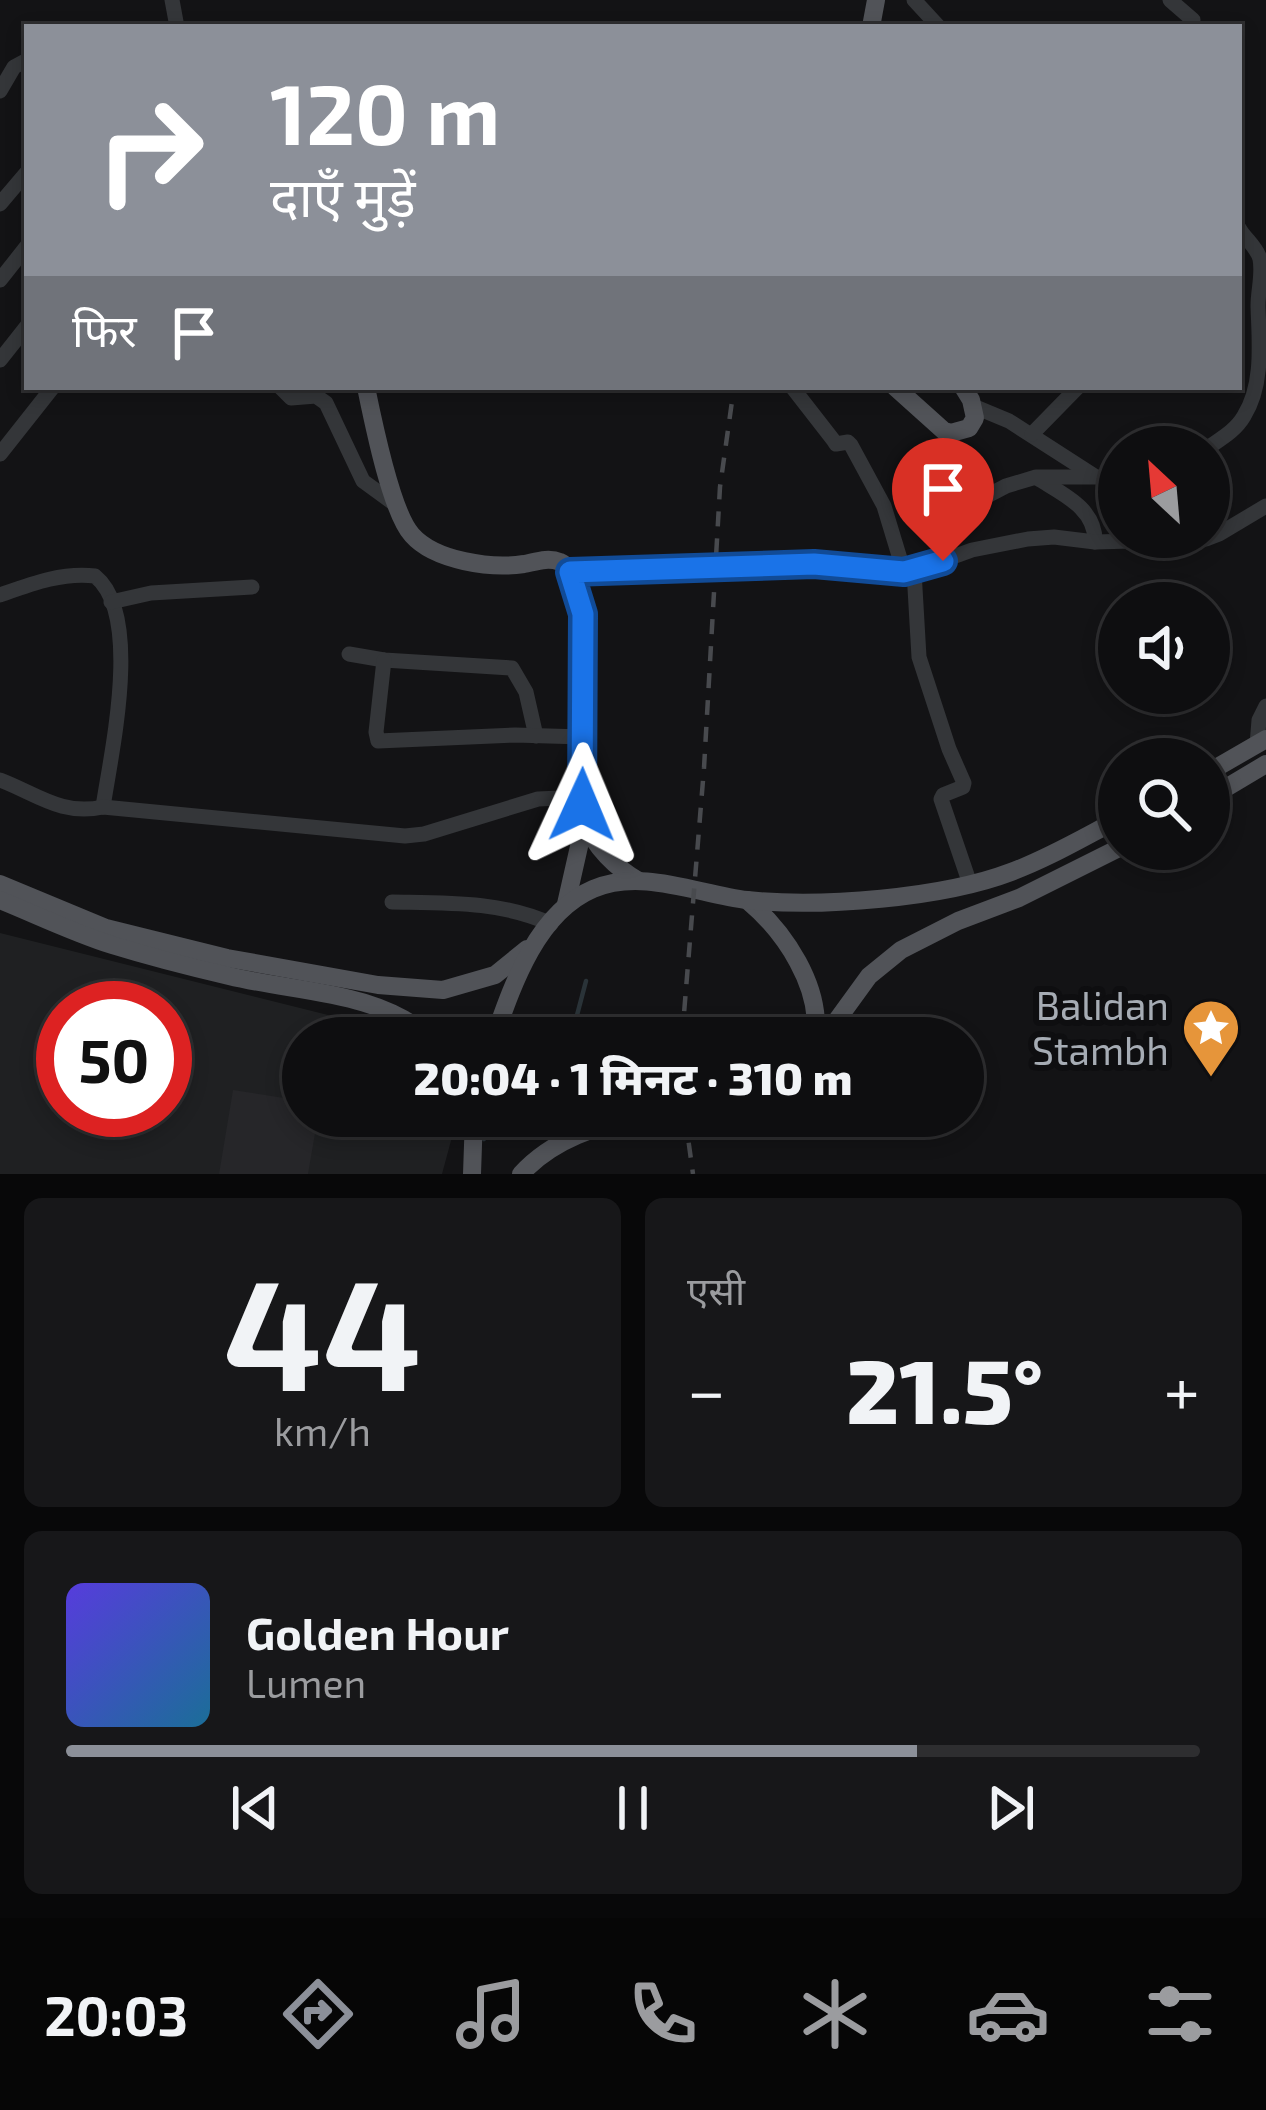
<!DOCTYPE html>
<html lang="hi">
<head>
<meta charset="utf-8">
<style>
  body { margin:0; font-family:"Exo 2","Noto Sans Devanagari",sans-serif; background:#171719; color:#f1f3f6; height:100vh; display:flex; flex-direction:column; font-size:45px; white-space:nowrap }
  * { box-sizing:border-box; margin:0 }
  p { font-size:39px; color:#9b9c9f }
  .icon { flex:none; width:66px; height:66px; fill:none; stroke:currentColor; stroke-width:2; stroke-linecap:round; stroke-linejoin:round }
  .map { position:relative; height:1174px; overflow:hidden }
  .side { display:flex; flex-direction:column; gap:24px; padding:24px; background:#080809; flex:1 }
  .side>* { flex:none }
  .guide { position:absolute; left:24px; top:24px; width:1218px; height:366px; border-radius:0px; box-shadow:0 6px 18px #0003,0 0 0 3px #2e2e30; background:#8c9099; color:#fff; overflow:hidden }
  .needle { width:78px; rotate:334deg }
  .buttons { position:absolute; left:1098px; top:426px; display:grid; gap:24px }
  .buttons a { display:grid; place-items:center; width:132px; height:132px; border-radius:50%; background:#0e0e10; box-shadow:0 6px 18px #0003,0 0 0 3px #2e2e30; font-size:60px }
  .speed { position:absolute; left:36px; top:981px; display:flex; gap:24px; font-size:60px; font-weight:700; text-align:center }
  .speed>* { display:grid; place-content:center; width:156px; height:156px; border-radius:50%; background:#0e0e10; box-shadow:0 6px 18px #0003,0 0 0 3px #2e2e30; line-height:1 }
  .speed .limit { border:18px solid #d22; background:#fff; color:#111 }
  .pin { position:absolute; display:grid; place-items:center; width:102px; height:102px; color:#fff; margin:-123px -51px; border-radius:50% 50% 50% 0; rotate:-45deg; box-shadow:0 0 12px #0007 }
  .pin .icon { rotate:45deg }
  .me { position:absolute; width:132px; margin:-66px; rotate:1deg; stroke-linejoin:round; filter:drop-shadow(0 0 9px #0008) }
  .turn { display:flex; align-items:center; gap:42px; height:252px; padding:0 48px; font-size:54px }
  .turn .icon { width:156px; height:156px; stroke-width:2.5 }
  .turn b { display:block; font-size:84px; line-height:102px }
  .then { display:flex; align-items:center; height:114px; padding:0 48px; background:#0003; gap:24px; font-size:45px }
  .big { font-size:90px; font-weight:800; line-height:1.1 }
  .side .widget { flex:1; display:flex; flex-direction:column; justify-content:center; gap:18px; min-width:0; padding:0 42px; border-radius:18px; background:#171719 }
  .side .dial { align-items:center; gap:0 }
  .dial b { font-size:156px; line-height:1 }
  .song { display:flex; align-items:center; gap:36px }
  .cover { width:144px; height:144px; border-radius:18px; background:linear-gradient(135deg,hsl(250 70% 55%),hsl(200 70% 35%)) }
  .played { height:12px; border-radius:6px; background:linear-gradient(90deg,#8c9099 75%,#2e2e30 75%) }
  .keys { display:flex; justify-content:space-around; direction:ltr }
  .heat { display:flex; justify-content:space-between; align-items:center; font-size:66px; direction:ltr }
  .side .tiles { flex:1; display:grid; gap:24px; grid-template-columns:1fr 1fr }
  .widget:last-child { grid-column:span 2 }
  .trip { position:absolute; left:282px; top:1017px; width:702px; height:120px; border-radius:60px; background:#0e0e10; box-shadow:0 6px 18px #0003,0 0 0 3px #2e2e30; font-weight:800; line-height:120px; text-align:center }
  .menu { display:flex; height:192px; justify-content:space-around; align-items:center; background:#060606; color:#9b9c9f }
  .menu .icon { width:84px; height:84px }
  .menu .on { color:#8c9099 }
  .menu b { font-size:54px; color:#f1f3f6 }
  .map>svg:first-child { display:block }
  .built { fill:#1f2022; fill-rule:evenodd }
  .lines { fill:none; stroke-linecap:round; stroke-linejoin:round }
  .stream { stroke:#2a3338; stroke-width:4.5 }
  .building { fill:#262629 }
  .minor { stroke:#343639; stroke-width:15 }
  .major { stroke:#515358; stroke-width:18 }
  .rail { stroke:#484a4e; stroke-width:4.5; stroke-dasharray:15 12; stroke-linecap:butt }
  .route-casing { stroke:#114b97; stroke-width:30 }
  .route { stroke:#1a73e8; stroke-width:21 }
  .labels { text-anchor:middle; stroke-width:12; stroke-linejoin:round; paint-order:stroke }
  .poi-label { font-size:39px; fill:#a6acb4; stroke:#0e0e10; text-anchor:end }
</style>
</head>
<body>
<div class="map">
<svg width="1266" height="1174" viewBox="0 0 1266 1174">
  <rect width="100%" height="100%" fill="#131315"/>
  <path class="built" d="M0,933L380,1028L394,1038H303V1116H444L452,1137L442,1174H0ZM63,1008H165V1110H63Z"/>
  <g class="lines">
    <g class="stream">
      <path d="M571,1038L586,981"/>
      <path d="M484,1139L506,1116"/>
    </g>
  </g>
  <path class="building" d="M233,1090L303,1101V1116H318L308,1174H219Z"/>
  <g class="lines">
    <g class="minor">
      <path d="M172,0L177,27"/>
      <path d="M914,0L939,27"/>
      <path d="M1170,0L1193,20"/>
      <path d="M0,91L14,67L27,60"/>
      <path d="M0,204L27,172"/>
      <path d="M0,280L27,246"/>
      <path d="M0,360L27,326"/>
      <path d="M280,387L291,398L316,396L326,403L363,481L396,505"/>
      <path d="M792,387L834,441L836,444L848,442L851,445L884,506L904,572"/>
      <path d="M973,406L1009,421L1093,475"/>
      <path d="M1032,434L1078,387"/>
      <path d="M1209,447C1222,438 1236,430 1244,416C1264,384 1259,341 1258,306C1258,290 1263,274 1260,259C1257,247 1245,239 1239,228"/>
      <path d="M0,454L53,387"/>
      <path d="M1037,478C1062,494 1096,508 1095,542"/>
      <path d="M955,493L985,497L1006,486L1036,477H1119"/>
      <path d="M570,572L815,564L914,571"/>
      <path d="M0,595C31,584 62,572 95,576C143,615 111,753 103,807"/>
      <path d="M111,602L151,593L252,587"/>
      <path d="M349,654L384,660L512,668L526,692L536,736"/>
      <path d="M384,660L376,732L378,741L515,735L583,737"/>
      <path d="M1257,745L1259,720L1266,706"/>
      <path d="M0,780C37,794 61,816 103,807L405,836L424,834L538,799L582,797"/>
      <path d="M970,884L941,799L943,795L963,787L964,783L949,749L919,657L914,571L972,550L1028,539L1054,537L1095,542L1206,539L1219,534L1266,506"/>
      <path d="M392,902C446,903 501,901 551,924"/>
    </g>
    <g class="major">
      <path d="M871,27L876,0"/>
      <path d="M366,387C373,421 391,512 412,535C435,561 491,569 524,564C535,562 548,557 560,562C568,565 572,575 576,583C592,624 584,711 583,757C582,777 579,801 585,821C594,847 616,868 639,881"/>
      <path d="M895,387L944,431L951,433L969,428L975,418L971,400L963,387"/>
      <path d="M1209,772L1266,739"/>
      <path d="M1209,798L1266,764"/>
      <path d="M0,884L106,928L227,958L378,985L443,990L495,975L527,949"/>
      <path d="M0,900C37,915 74,933 112,945C151,957 190,967 229,976C299,993 375,990 431,1038"/>
      <path d="M747,900C785,932 822,987 815,1038"/>
      <path d="M566,904L585,820"/>
      <path d="M494,1038C513,984 537,913 593,889C641,868 698,894 747,900C820,908 943,898 1011,872C1049,858 1084,837 1119,819"/>
      <path d="M824,1038L869,976L901,950L958,921L1019,898L1119,848"/>
      <path d="M472,1174L474,1116"/>
      <path d="M521,1174C553,1139 598,1125 644,1116"/>
    </g>
    <g class="rail">
      <path d="M682,1038L704,768L720,487L734,387"/>
      <path d="M685,1116L693,1174"/>
    </g>
  </g>
  <g class="lines">
    <g class="route-casing">
      <path id="route" d="M582,805L583,614L570,572L814,564L904,572L943,561"/>
    </g>
    <use href="#route" class="route"/>
  </g>
  <defs>
    <g id="sight-pin" transform="scale(3)"><path d="M0 17L-7.5 6A9.5 9.5 0 1 1 7.5 6Z" fill="#e6953a" stroke="#0e0e10"/><path d="M0-6L1.8-2.2L6-1.7L2.9 1.2L3.7 5.4L0 3.3L-3.7 5.4L-2.9 1.2L-6-1.7L-1.8-2.2Z" fill="#fff"/></g>
  </defs>
  <g fill-rule="evenodd">
    <use href="#sight-pin" x="1211" y="1028"/>
  </g>
  <g class="labels">
    <g class="poi-label">
      <text x="1169" y="1020">Balidan<tspan x="1169" dy="45">Stambh</tspan></text>
    </g>
  </g>
</svg>
<div class="buttons">
<a><svg class="needle" viewBox="-14 -14 28 28"><path d="M0-13l5 13h-10z" fill="#e53935"/><path d="M0 13l5-13h-10z" fill="#9b9c9f"/></svg></a>
<a><svg class="icon" aria-label="sound" viewBox="0 0 24 24"><path d="M4 9h4l5-4v14l-5-4H4zM17 9q2 3 0 6"/></svg></a>
<a><svg class="icon" aria-label="search" viewBox="0 0 24 24"><circle cx="10" cy="10" r="6"/><path d="M15 15l6 6"/></svg></a>
</div>
<div class="speed"><div class="limit">50</div></div>
<div class="pin" style="left:943px;top:561px;background:#d93025"><svg class="icon" aria-label="arrive" viewBox="0 0 24 24"><path d="M6 21V4h12l-3 4 3 4H6"/></svg></div>
<svg class="me" style="left:582px;top:805px" viewBox="-20 -20 40 40"><path d="M0-17L14 15 0 8-14 15z" fill="#1a73e8" stroke="#fff" stroke-width="4"/></svg>
<div class="trip">20:04 · 1 मिनट · 310 m</div>
<div class="guide">
<div class="turn"><svg class="icon" aria-label="right" viewBox="0 0 24 24"><path d="M7 20v-9h11M14 6l5 5-5 5"/></svg><div><b>120 m</b>दाएँ मुड़ें</div></div>
<div class="then">फिर<svg class="icon" aria-label="arrive" viewBox="0 0 24 24"><path d="M6 21V4h12l-3 4 3 4H6"/></svg></div>
</div>
</div>
<section class="side">
<div class="tiles">
<div class="widget dial"><b>44</b><p>km/h</p></div>
<div class="widget"><p>एसी</p>
<div class="heat"><a>−</a><b class="big">21.5°</b><a>+</a></div>
</div>
<div class="widget">
<div class="song"><i class="cover"></i><div><b>Golden Hour</b><p>Lumen</p></div></div>
<div class="played"></div>
<div class="keys"><svg class="icon" aria-label="previous" viewBox="0 0 24 24"><path d="M18 5L8 12l10 7zM5 5v14"/></svg><svg class="icon" aria-label="pause" viewBox="0 0 24 24"><path d="M8 5v14M16 5v14"/></svg><svg class="icon" aria-label="next" viewBox="0 0 24 24"><path d="M6 5l10 7-10 7zM19 5v14"/></svg></div>
</div>
</div>
</section>
<nav class="menu">
<b>20:03</b>
<svg class="icon on" aria-label="directions" viewBox="0 0 24 24"><path d="M12 3l9 9-9 9-9-9zM9 14v-3h6M13 9l2 2-2 2"/></svg>
<svg class="icon" aria-label="music" viewBox="0 0 24 24"><path d="M9 18V5l10-2v13"/><circle cx="6" cy="18" r="3"/><circle cx="16" cy="16" r="3"/></svg>
<svg class="icon" aria-label="phone" viewBox="0 0 24 24"><path d="M5 4h4l2 5-3 2q2 4 5 5l2-3 5 2v4C11 20 4 13 5 4z"/></svg>
<svg class="icon" aria-label="climate" viewBox="0 0 24 24"><path d="M12 3v18M4 7l16 10M4 17L20 7"/></svg>
<svg class="icon" aria-label="car" viewBox="0 0 24 24"><path d="M5 17H2v-5l4-1 3-4h7l3 4 3 1v5h-3M9 17h6M6 11h13"/><circle cx="7" cy="17" r="2"/><circle cx="17" cy="17" r="2"/></svg>
<svg class="icon" aria-label="filters" viewBox="0 0 24 24"><path d="M4 7h16M4 17h16"/><circle cx="9" cy="7" r="2"/><circle cx="15" cy="17" r="2"/></svg>
</nav>
</body>
</html>
